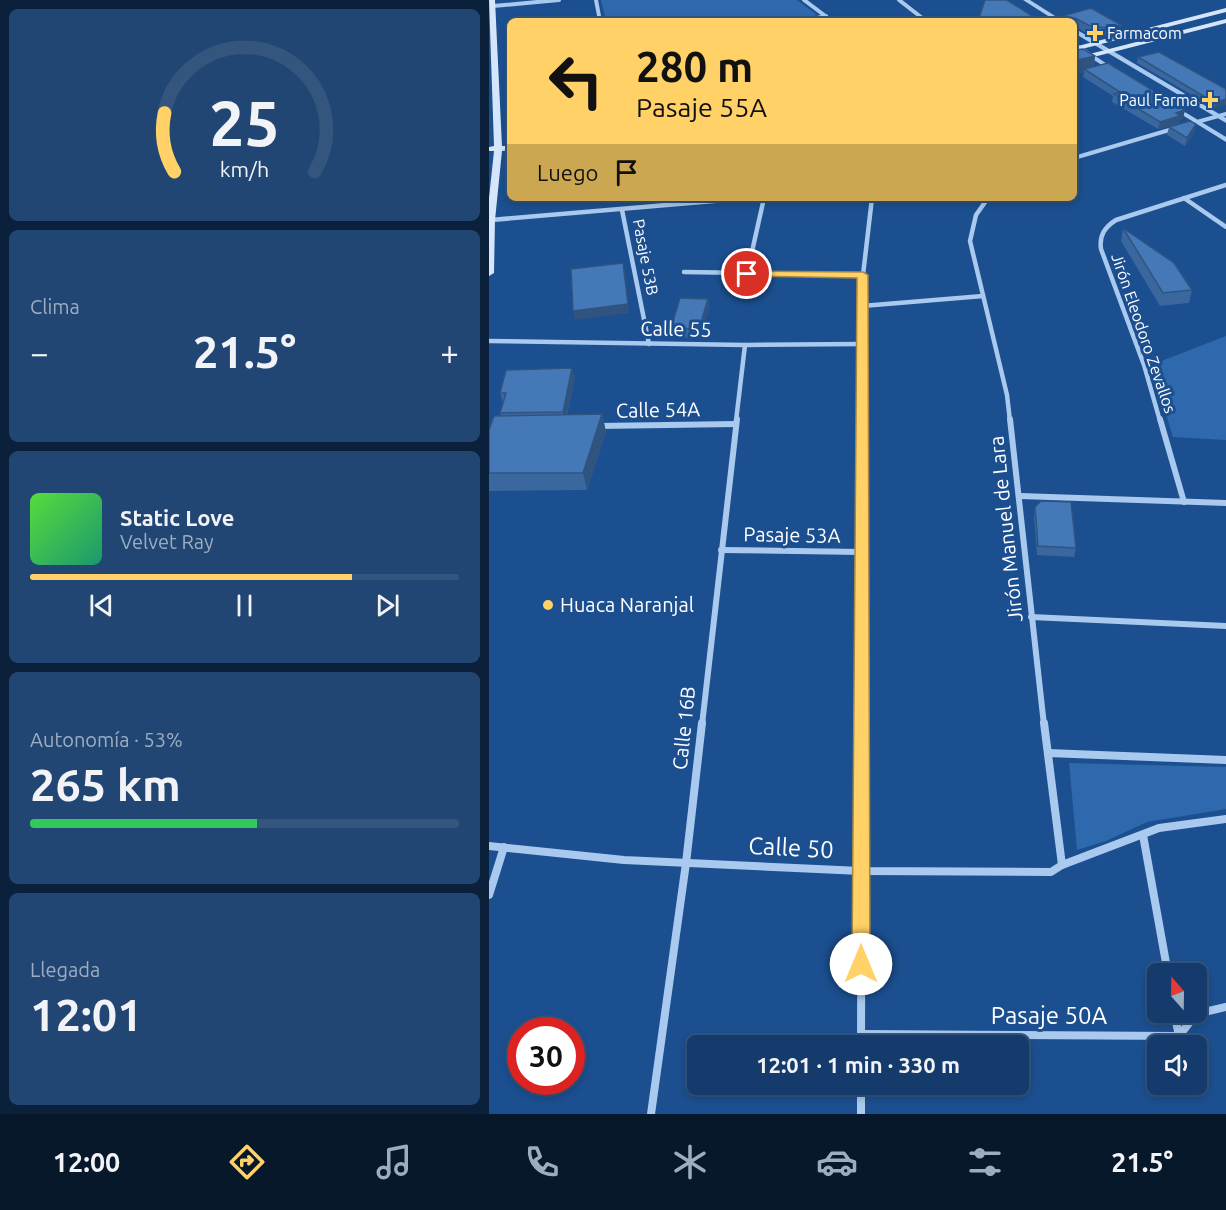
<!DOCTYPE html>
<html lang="es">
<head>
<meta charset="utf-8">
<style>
  body { margin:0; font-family:Ubuntu,sans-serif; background:#214673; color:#f1f3f6; height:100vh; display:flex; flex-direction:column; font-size:22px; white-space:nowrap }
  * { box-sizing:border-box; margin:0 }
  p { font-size:20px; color:#9dadc1 }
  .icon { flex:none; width:33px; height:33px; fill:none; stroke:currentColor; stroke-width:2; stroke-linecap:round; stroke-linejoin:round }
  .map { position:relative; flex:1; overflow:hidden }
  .side { display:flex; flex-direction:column; gap:9px; padding:9px; background:#0b203b; width:489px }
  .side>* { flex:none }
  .top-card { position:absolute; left:18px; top:18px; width:570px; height:183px; border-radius:9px; box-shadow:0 3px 9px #0003,0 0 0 2px #33557e; background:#ffd166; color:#111; overflow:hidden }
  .needle { width:39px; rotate:340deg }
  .buttons { position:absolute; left:658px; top:963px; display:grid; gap:12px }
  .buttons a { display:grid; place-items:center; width:60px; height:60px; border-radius:9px; background:#143b6b; box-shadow:0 3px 9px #0003,0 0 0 2px #33557e; font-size:30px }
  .speed { position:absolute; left:18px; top:1017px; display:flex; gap:12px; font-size:30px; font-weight:700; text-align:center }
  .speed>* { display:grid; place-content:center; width:78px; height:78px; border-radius:50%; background:#143b6b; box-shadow:0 3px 9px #0003,0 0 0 2px #33557e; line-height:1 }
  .speed .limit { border:9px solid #d22; background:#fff; color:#111 }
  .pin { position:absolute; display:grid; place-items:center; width:51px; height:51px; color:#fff; margin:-26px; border:3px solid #fff; border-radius:50%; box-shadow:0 2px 6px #0007 }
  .me { position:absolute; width:66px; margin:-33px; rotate:0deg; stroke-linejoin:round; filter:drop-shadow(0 0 4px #0008) }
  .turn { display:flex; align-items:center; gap:21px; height:126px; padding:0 30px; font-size:27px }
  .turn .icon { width:78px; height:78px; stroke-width:2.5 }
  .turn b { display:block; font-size:42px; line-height:51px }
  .then { display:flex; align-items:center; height:57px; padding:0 30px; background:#0003; gap:12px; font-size:22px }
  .big { font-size:45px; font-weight:700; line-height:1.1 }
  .side .tile { flex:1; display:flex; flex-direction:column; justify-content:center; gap:9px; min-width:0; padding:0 21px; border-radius:9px; background:#214673 }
  .side .dial { align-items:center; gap:0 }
  .dial svg { height:156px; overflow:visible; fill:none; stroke:#33557e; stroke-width:7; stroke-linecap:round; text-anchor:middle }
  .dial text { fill:#f1f3f6; stroke:none }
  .song { display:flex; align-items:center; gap:18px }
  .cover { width:72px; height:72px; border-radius:9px; background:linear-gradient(135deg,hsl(110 70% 55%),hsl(160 70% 35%)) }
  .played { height:6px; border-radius:3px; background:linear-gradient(90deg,#ffd166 75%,#33557e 75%) }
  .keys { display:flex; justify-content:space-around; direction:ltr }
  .heat { display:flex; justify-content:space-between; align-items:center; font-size:33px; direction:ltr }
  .charge { height:9px; border-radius:4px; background:linear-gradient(90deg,#34c759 53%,#33557e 0) }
  .trip { position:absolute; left:198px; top:1035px; width:342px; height:60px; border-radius:9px; background:#143b6b; box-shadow:0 3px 9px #0003,0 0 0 2px #33557e; font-weight:700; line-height:60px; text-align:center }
  .tabs { display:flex; height:96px; justify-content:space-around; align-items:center; background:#08182b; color:#9dadc1 }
  .tabs .icon { width:42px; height:42px }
  .tabs .current { color:#ffd166 }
  .tabs b { font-size:27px; color:#f1f3f6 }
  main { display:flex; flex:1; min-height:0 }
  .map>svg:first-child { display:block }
  .green { fill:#2e69ad }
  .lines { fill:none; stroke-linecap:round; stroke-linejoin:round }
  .minor-far3 { stroke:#a9c9ee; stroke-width:4 }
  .minor-far2 { stroke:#a9c9ee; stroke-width:4.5 }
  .minor-far1 { stroke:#a9c9ee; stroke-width:6 }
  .minor { stroke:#a9c9ee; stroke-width:8 }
  .tertiary { fill:#a9c9ee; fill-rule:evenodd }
  .secondary { fill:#d6e6fa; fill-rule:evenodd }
  .wall { fill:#3a679d }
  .shaded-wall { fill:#305480 }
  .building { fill:#4478b7; stroke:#305480; stroke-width:1.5 }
  .route { fill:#ffd166; stroke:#a68842; stroke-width:1.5 }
  .poi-dot { fill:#ffd166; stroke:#1b4f8f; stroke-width:2 }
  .labels { text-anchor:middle; stroke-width:6; stroke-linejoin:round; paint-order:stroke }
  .far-poi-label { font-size:16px; fill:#fff; stroke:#1b4f8f; text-anchor:start }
  .far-street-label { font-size:16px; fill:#fff; stroke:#1b4f8f }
  .street-label { font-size:20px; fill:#fff; stroke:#1b4f8f }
  .poi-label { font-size:20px; fill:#fff; stroke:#1b4f8f; text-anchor:start }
  .near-street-label { font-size:24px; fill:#fff; stroke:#1b4f8f }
</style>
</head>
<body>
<main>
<section class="side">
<div class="tile dial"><svg viewBox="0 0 100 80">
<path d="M14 69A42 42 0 1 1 86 69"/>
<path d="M14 69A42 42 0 0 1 9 39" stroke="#ffd166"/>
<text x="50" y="56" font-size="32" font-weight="700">25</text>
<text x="50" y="72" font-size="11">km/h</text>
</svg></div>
<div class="tile"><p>Clima</p>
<div class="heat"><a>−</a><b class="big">21.5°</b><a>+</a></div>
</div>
<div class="tile">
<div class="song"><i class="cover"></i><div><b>Static Love</b><p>Velvet Ray</p></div></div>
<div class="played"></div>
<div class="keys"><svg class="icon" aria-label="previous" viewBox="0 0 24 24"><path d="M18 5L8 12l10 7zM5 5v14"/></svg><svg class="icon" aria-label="pause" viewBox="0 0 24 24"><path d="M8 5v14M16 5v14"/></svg><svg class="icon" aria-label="next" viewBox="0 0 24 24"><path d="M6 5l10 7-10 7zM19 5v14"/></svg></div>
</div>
<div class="tile"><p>Autonomía · 53%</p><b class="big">265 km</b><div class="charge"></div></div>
<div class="tile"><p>Llegada</p><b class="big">12:01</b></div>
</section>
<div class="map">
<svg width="737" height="1114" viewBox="0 0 737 1114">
  <rect width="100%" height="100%" fill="#1b4f8f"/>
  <g class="green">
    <path d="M112,0H308L328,15L302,21H117Z"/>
    <path d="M737,336V440L684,437L662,365Z"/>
    <path d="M580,763L737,767V809L658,822L617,841L588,850Z"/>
  </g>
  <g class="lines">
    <g class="minor-far3">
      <path d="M107,0L111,21"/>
      <path d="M315,0L343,21"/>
      <path d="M410,0L437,21"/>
      <path d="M4,6L70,0"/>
      <path d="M315,21L337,16"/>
      <path d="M697,125L737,114"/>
      <path d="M585,158L687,128"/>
    </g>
    <g class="minor-far2">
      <path d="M499,198L487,215L481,241L518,395L521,421"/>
      <path d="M695,198L737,227"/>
      <path d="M133,210L160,344"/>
      <path d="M2,220L260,198"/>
      <path d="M195,272L374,275"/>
      <path d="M258,274L275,198"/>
      <path d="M373,306L494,296"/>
      <path d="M0,341L256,345L373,344"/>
      <path d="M247,421L256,345"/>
      <path d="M374,421V275L383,198"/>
      <path d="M671,421L655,365L612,249C610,235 616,227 627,220L737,185"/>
    </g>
    <g class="minor-far1">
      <path d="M521,419L555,725"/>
      <path d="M671,419L695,502"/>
      <path d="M109,426L247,424"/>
      <path d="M531,496L737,503"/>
      <path d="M232,550L372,552"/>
      <path d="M542,617L737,626"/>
      <path d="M213,725L248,419"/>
      <path d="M373,725L374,419"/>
    </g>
    <g class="minor">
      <path d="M555,723L573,865"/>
      <path d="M559,753L737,760"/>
      <path d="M654,835L679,974"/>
      <path d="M0,846L135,860L372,871L562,872L573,865L670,828L737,819"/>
      <path d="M0,895L15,847"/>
      <path d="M685,1012L690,1036"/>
      <path d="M372,1034L690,1036L707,1014L737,1007"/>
      <path d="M372,1046L373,723"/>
      <path d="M372,1084V1114"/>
      <path d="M162,1114L197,863L213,723"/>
    </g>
    <g class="tertiary">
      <path d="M534,0H541L574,21H567Z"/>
      <path d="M585,28L737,118V123L585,33Z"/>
      <path d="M585,42L587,43L630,72L625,73L585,47Z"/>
      <path d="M682,106H686L737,137V142L682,108Z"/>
    </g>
    <g class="secondary">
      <path d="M0,0H6L13,146H21V150L13,151L6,220L5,273L0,276V198L5,151H0V147L5,146Z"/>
      <path d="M737,8V12L585,51V47Z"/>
      <path d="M737,19V23L585,62V58Z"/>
    </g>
  </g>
  <g class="wall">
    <path d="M602,8L632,25L631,33L618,36L599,34L585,26V21H556Z"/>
    <path d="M586,50L606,56L605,67L696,110L694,118L691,119L690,123L669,129L623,102L624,96L594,77L595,73Z"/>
    <path d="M649,57L737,89L725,108L648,63Z"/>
    <path d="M680,127L705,133L696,146L678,135Z"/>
    <path d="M634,228L703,290L700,303L671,306L632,241Z"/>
    <path d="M219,299L220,308L211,338L183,337L182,328Z"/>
    <path d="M86,377L78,415L113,414L117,432L98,490L0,491V430L12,416L11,413L14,403L11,393Z"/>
    <path d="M546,507L587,548L585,557L548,555L545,517Z"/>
  </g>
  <g class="shaded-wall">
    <path d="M632,25L631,33L618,36L619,28Z"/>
    <path d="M606,56L604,70L595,69V73L585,75V61Z"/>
    <path d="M737,99V105L725,108L726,103Z"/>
    <path d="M696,110L694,118L691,119L690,123L669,129L671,122L687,113Z"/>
    <path d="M707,124L705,133L696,146L698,138Z"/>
    <path d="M135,272L140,313L86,320L84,311Z"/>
    <path d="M219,299L220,308L211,338L210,329Z"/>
    <path d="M83,368L86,377L76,422L74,412Z"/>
    <path d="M113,414L117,432L98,490L94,473Z"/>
  </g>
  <g class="building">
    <path d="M496,0H518L551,21H489Z"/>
    <path d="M602,8L632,25L619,28L601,26L586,18L585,21H556Z"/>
    <path d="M585,42L586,50L594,49L606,56L585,61Z"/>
    <path d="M670,52L737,89V99L726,103L649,57Z"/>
    <path d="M619,63L696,110L687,113L691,116L671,122L625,94L631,92L595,69Z"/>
    <path d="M701,121L707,124L698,138L680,127Z"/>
    <path d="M634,228L685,263L703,290L674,293Z"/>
    <path d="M134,263L139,304L84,311L82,269Z"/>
    <path d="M191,298L219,299L210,329L182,328Z"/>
    <path d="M83,368L74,412L11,413L17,393H11L17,370Z"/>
    <path d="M113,414L94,473H0V430L5,416Z"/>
    <path d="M552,501L582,502L587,548L549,546L546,507Z"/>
  </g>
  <path class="route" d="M258,271L374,272L379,275L381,964L378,970L372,973L365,970L363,964L368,278L254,276V272Z"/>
  <g class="poi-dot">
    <path d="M603 24h6v6h6v6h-6v6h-6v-6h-6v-6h6z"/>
    <path d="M718 91h6v6h6v6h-6v6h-6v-6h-6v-6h6z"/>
    <circle cx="59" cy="605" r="6"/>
  </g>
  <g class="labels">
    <g class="far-poi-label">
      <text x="618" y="39">Farmacom</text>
      <text x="709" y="106" text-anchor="end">Paul Farma</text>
    </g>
    <g class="far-street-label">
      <text transform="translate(157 257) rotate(79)" y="6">Pasaje 53B</text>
      <text transform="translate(655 333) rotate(71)" y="6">Jirón Eleodoro Zevallos</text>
    </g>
    <g class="street-label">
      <text transform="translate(187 329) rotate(1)" y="7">Calle 55</text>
      <text transform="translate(169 410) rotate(-1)" y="7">Calle 54A</text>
      <text transform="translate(517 529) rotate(-96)" y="7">Jirón Manuel de Lara</text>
      <text transform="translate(303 535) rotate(1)" y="7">Pasaje 53A</text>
      <text transform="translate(195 728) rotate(-84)" y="7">Calle 16B</text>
    </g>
    <g class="poi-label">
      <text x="71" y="612">Huaca Naranjal</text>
    </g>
    <g class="near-street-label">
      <text transform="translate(302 848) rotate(3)" y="8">Calle 50</text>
      <text x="560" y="1024">Pasaje 50A</text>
    </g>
  </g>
</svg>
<div class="buttons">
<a><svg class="needle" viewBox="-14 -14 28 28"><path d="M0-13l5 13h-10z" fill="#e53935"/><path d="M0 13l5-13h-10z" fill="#9dadc1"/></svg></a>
<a><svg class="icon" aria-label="sound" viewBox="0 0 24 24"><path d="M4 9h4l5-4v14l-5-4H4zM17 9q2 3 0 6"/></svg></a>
</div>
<div class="speed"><div class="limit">30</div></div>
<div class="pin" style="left:258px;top:274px;background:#d93025"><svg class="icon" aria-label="arrive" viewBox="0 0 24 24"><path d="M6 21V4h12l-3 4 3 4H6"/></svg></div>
<svg class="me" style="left:372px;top:964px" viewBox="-20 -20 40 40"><circle r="19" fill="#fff"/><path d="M0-13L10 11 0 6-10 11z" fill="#ffd166"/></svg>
<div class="trip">12:01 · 1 min · 330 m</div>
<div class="top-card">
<div class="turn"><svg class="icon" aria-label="left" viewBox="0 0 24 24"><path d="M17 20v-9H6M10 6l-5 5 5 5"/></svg><div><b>280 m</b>Pasaje 55A</div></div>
<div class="then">Luego<svg class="icon" aria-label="arrive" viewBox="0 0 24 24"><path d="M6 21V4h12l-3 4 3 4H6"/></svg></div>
</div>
</div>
</main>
<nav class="tabs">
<b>12:00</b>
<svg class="icon current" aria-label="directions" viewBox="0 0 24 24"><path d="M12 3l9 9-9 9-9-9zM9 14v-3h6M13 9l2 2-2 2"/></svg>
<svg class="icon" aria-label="music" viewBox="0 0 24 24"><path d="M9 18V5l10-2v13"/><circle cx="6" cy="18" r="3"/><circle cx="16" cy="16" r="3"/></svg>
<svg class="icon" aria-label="phone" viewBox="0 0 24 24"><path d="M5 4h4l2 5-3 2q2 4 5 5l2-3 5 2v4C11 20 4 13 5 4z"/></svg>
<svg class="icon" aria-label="climate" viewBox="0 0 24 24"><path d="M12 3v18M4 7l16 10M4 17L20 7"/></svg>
<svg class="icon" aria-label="car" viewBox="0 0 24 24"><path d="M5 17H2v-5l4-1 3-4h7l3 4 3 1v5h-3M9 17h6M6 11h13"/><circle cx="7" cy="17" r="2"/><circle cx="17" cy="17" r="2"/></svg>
<svg class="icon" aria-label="filters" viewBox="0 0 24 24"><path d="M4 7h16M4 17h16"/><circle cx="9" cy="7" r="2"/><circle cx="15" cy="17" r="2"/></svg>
<b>21.5°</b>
</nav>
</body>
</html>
